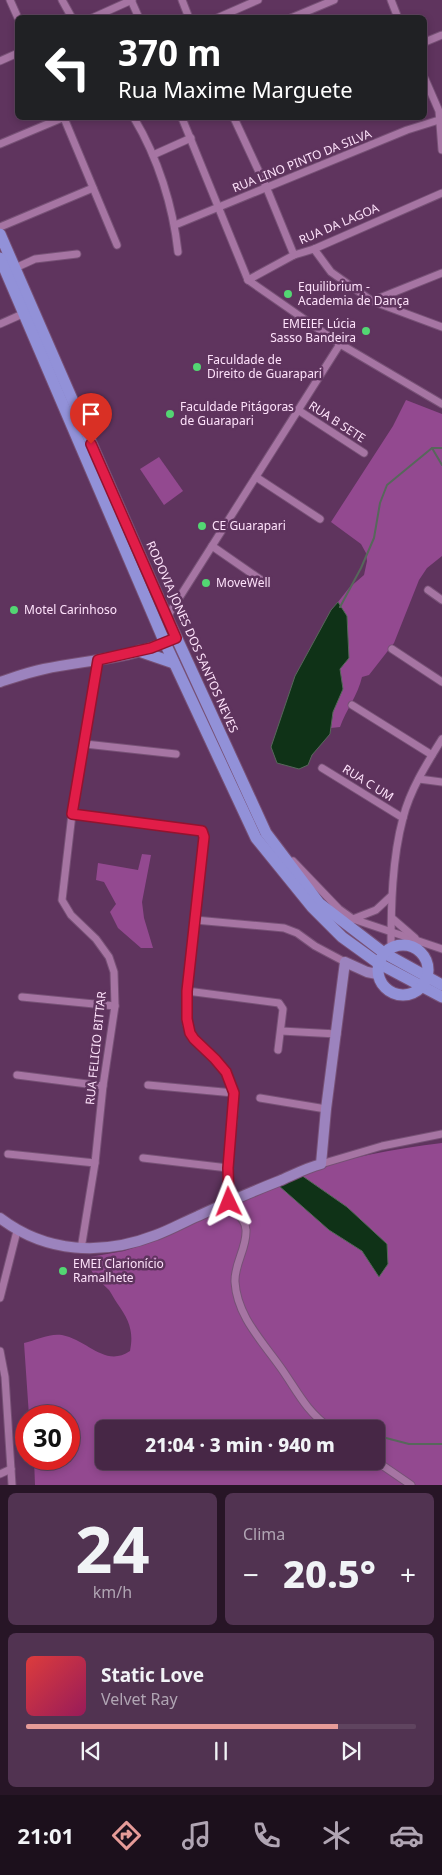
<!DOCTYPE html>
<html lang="pt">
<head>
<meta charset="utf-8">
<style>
  body { margin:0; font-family:"Noto Sans",sans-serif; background:#513351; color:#f1f3f6; height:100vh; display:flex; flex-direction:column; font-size:19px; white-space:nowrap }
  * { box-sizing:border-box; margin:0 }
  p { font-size:16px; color:#b0a5b3 }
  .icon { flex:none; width:28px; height:28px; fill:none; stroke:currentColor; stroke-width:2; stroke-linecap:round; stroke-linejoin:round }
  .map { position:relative; height:1485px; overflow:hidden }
  .sheet { display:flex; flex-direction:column; gap:8px; padding:8px; background:#271526; flex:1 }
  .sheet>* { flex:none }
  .top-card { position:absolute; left:15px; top:15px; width:412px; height:105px; border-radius:8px; box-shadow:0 2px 8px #0003,0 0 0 1px #5f445f; background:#202124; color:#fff; overflow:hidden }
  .speed { position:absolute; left:15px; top:1405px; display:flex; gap:10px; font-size:25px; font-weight:700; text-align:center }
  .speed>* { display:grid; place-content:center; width:65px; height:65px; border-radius:50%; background:#472746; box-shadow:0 2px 8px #0003,0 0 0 1px #5f445f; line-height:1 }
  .speed .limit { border:8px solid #d22; background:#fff; color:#111 }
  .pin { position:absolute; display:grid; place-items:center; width:42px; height:42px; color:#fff; margin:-51px -21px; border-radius:50% 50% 50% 0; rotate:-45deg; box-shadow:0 0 5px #0007 }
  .pin .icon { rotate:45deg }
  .me { position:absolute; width:55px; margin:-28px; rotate:358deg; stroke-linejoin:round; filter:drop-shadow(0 0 4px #0008) }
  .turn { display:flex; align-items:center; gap:18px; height:105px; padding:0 20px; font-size:22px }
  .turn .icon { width:65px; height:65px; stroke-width:2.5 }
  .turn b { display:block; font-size:35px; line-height:42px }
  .big { font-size:38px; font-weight:800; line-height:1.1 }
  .sheet .tile { flex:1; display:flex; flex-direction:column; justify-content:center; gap:8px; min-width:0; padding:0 18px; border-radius:8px; background:#513351 }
  .sheet .dial { align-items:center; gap:0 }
  .dial b { font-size:65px; line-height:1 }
  .song { display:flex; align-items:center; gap:15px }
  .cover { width:60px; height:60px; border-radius:8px; background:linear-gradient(135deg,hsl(0 70% 55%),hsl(330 70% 35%)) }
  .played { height:5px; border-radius:2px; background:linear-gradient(90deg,#e69b98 80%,#5f445f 80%) }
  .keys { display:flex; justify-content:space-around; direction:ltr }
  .heat { display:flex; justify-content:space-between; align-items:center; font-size:28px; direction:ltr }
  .sheet .tiles { flex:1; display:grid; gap:8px; grid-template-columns:1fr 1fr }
  .tile:last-child { grid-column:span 2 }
  .trip { position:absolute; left:95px; top:1420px; width:290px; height:50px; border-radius:8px; background:#472746; box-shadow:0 2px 8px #0003,0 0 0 1px #5f445f; font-weight:800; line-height:50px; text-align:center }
  .tabs { display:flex; height:80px; justify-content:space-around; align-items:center; background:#1c101c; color:#b0a5b3 }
  .tabs .icon { width:35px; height:35px }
  .tabs .active { color:#e69b98 }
  .tabs b { font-size:22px; color:#f1f3f6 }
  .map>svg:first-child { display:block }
  .green { fill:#934990; fill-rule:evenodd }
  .water { fill:#0f3217; stroke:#57675b }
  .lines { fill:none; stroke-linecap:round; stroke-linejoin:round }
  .stream { stroke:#57675b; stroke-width:2 }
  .street-casing { stroke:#775176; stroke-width:9 }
  .secondary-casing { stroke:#775176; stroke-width:12 }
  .primary-casing { stroke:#775176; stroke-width:13 }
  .street { stroke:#a675a3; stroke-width:7 }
  .secondary { stroke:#9c83be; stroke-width:10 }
  .primary { stroke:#9291d8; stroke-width:11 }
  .route-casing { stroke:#92132f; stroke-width:12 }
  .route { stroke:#e11d48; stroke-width:9 }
  .poi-dot { fill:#53d673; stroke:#5f345e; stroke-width:2 }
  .labels { text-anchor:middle; stroke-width:5; stroke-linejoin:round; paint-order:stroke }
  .street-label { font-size:12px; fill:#fee2fb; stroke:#5f345e }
  .poi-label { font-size:12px; fill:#fee2fb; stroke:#5f345e; text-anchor:start }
</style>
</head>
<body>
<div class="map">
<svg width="442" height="1485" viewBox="0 0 442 1485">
  <rect width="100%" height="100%" fill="#5f345e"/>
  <g class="green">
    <path d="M406,400L442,414V556L427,568L419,580L394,643L369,675L362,677C358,695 346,710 340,727L331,728L333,712L343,689L340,669L349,658L347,616L338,602L349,588L364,575L367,561L366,553L361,544L331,522L393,426Z"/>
    <path d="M159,457L183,491L164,505L140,469Z"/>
    <path d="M142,854L151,855L142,902L144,918L153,948H141L118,928L110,912L116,904L104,882L96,880L98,863L138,870Z"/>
    <path d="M442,1143V1485H35L34,1459H69V1416H29L24,1343C36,1340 50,1333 62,1335C88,1340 105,1368 130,1351C134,1331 129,1320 117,1303C114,1299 112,1294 109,1290C99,1280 87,1273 90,1257L124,1251L154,1241L278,1185L329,1230L362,1251L379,1276L387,1244L347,1207L301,1175C345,1157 395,1149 442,1143ZM104,1429H376V1461H104Z"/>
  </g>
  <g class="water">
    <path d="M338,602L347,616L349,658L340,669L343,689L333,712L330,734L312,755L308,765L299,769L277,763L271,747L295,676L331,610Z"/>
    <path d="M301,1175L347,1207L387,1244L388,1264L379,1277L362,1251L329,1230L278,1185Z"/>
  </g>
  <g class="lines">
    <g class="stream">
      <path d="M432,448L442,465"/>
      <path d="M340,607L361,568L374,538L380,503L387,485L432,448H442"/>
      <path d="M386,1438L409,1444H442"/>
    </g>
    <g class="street-casing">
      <g id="street">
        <path d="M10,0L18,18"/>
        <path d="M62,0L72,18"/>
        <path d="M131,0L139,18"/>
        <path d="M182,0L189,18"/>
        <path d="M391,0L398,18"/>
        <path d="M92,18L132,0"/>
        <path d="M217,18L258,0"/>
        <path d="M291,18L334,0"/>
        <path d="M425,42L442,35"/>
        <path d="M0,61L18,53"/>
        <path d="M425,79L439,111L442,150"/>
        <path d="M64,118L117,245"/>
        <path d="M134,118C158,158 173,206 178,252"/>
        <path d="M182,118L248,280"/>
        <path d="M234,118L267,189L294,255"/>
        <path d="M0,144L62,118"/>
        <path d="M153,155L191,138"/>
        <path d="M175,225L407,130L439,120"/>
        <path d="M0,227L93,188"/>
        <path d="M314,249L331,272L372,301L442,327"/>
        <path d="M13,269L35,259L77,254"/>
        <path d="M248,280L340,344L442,404"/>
        <path d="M248,280L294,255L314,249L442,193"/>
        <path d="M372,301L442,273"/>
        <path d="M0,324L27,312"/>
        <path d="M298,410L364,453"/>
        <path d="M256,477L320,519"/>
        <path d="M212,546L264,582"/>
        <path d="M428,590L442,600"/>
        <path d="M167,617L340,344"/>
        <path d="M392,649L442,682"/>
        <path d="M352,705L432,755"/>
        <path d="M85,744L176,754"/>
        <path d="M322,768L403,818"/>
        <path d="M419,779L442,782"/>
        <path d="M72,814L202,831L204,837C200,878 195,919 191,961C188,981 183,1005 187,1025C194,1052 229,1058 233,1092C237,1116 228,1143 228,1168C228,1176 226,1195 229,1202C233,1212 246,1218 246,1230C247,1248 234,1264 235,1282C237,1316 262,1341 281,1368C298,1392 305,1410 331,1429"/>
        <path d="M293,861L339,909L353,919L442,949"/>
        <path d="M353,919L376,910L390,897"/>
        <path d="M393,919L415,938"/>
        <path d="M195,920L284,928L297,933L315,946L345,962"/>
        <path d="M391,948C391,906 392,859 403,818C410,790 427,763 442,739"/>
        <path d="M187,991L279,1003L283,1009L278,1050"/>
        <path d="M22,997L115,1006"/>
        <path d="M281,1031L337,1034"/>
        <path d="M17,1075L103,1086"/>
        <path d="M148,1085L234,1093"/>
        <path d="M260,1098L326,1109"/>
        <path d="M8,1154L95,1163"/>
        <path d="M143,1158L228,1168"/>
        <path d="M321,1164L382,1146L442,1134"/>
        <path d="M81,1249L95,1163L103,1086L115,1006L114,972L109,957L96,939L71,915L62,900L72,814L85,744L98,660"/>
        <path d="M0,1298L17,1231"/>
        <path d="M0,1351L5,1377L12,1485"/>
        <path d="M376,1461L411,1485"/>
        <path d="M0,1474L11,1469"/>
      </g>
    </g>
    <g class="secondary-casing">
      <g id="secondary">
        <path d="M0,682C15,677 29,672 44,669C86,660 131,659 171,640"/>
        <path d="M0,1218C46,1253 102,1256 156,1235C170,1230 184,1222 198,1216C224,1204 251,1192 279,1181C293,1175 306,1168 321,1164L326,1109L345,962L367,972L377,974"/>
      </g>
    </g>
    <g class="primary-casing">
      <g id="primary">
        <path d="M0,234L167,617L266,833L319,903L384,953L442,985"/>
        <path d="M0,258L165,643L256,838L312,907L342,937L378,963L442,997"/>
        <path d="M139,651L174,663"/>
        <circle cx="403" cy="970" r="25"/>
      </g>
    </g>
    <use href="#street" class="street"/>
    <use href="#secondary" class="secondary"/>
    <use href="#primary" class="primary"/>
  </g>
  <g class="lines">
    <g class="route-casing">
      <path id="route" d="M91,444L176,638L151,648L98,660L72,814L202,831L204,837L187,991V1019L190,1033L194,1039L215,1059L226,1072L234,1093L228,1168L229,1202"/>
    </g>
    <use href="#route" class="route"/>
  </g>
  <g class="poi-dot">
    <circle cx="288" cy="294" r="5"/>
    <circle cx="366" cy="331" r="5"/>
    <circle cx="197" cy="367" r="5"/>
    <circle cx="170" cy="414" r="5"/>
    <circle cx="202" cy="526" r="5"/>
    <circle cx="206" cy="583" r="5"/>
    <circle cx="14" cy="610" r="5"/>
    <circle cx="63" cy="1271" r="5"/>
  </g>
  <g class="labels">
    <g class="street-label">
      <text transform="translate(302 161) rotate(-22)" y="4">RUA LINO PINTO DA SILVA</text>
      <text transform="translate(339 224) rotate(-23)" y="4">RUA DA LAGOA</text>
      <text transform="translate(337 422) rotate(33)" y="4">RUA B SETE</text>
      <text transform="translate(192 637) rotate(66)" y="4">RODOVIA JONES DOS SANTOS NEVES</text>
      <text transform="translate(368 783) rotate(32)" y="4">RUA C UM</text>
      <text transform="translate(96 1048) rotate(-84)" y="4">RUA FELICIO BITTAR</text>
    </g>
    <g class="poi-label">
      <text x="298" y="291">Equilibrium -<tspan x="298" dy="14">Academia de Dança</tspan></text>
      <text x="356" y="328" text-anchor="end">EMEIEF Lúcia<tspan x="356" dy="14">Sasso Bandeira</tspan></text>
      <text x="207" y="364">Faculdade de<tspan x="207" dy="14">Direito de Guarapari</tspan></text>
      <text x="180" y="411">Faculdade Pitágoras<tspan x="180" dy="14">de Guarapari</tspan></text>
      <text x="212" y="530">CE Guarapari</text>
      <text x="216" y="587">MoveWell</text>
      <text x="24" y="614">Motel Carinhoso</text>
      <text x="73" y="1268">EMEI Clarionício<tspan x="73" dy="14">Ramalhete</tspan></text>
    </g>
  </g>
</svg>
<div class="speed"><div class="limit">30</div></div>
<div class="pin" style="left:91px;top:444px;background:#d93025"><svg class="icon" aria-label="arrive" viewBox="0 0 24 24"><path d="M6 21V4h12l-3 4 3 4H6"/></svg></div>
<svg class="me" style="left:229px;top:1202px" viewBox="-20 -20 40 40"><path d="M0-17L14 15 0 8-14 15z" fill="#e11d48" stroke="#fff" stroke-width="4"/></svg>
<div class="trip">21:04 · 3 min · 940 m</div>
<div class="top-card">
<div class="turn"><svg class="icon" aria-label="left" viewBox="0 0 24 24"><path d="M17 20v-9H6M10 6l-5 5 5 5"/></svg><div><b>370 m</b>Rua Maxime Marguete</div></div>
</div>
</div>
<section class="sheet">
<div class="tiles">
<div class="tile dial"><b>24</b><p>km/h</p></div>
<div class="tile"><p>Clima</p>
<div class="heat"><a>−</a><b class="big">20.5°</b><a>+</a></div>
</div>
<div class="tile">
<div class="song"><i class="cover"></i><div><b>Static Love</b><p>Velvet Ray</p></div></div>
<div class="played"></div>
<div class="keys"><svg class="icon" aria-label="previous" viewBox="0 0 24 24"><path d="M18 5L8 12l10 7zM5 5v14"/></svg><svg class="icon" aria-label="pause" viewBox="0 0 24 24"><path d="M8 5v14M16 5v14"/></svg><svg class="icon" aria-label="next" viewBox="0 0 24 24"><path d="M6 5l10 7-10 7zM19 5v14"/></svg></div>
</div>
</div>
</section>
<nav class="tabs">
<b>21:01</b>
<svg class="icon active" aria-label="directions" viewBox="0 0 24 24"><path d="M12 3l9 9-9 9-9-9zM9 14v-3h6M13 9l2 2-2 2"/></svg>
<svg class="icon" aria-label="music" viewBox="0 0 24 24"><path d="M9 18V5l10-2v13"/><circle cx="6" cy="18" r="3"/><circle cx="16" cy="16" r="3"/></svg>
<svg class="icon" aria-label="phone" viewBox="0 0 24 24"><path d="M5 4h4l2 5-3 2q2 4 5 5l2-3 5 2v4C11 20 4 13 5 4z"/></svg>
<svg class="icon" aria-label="climate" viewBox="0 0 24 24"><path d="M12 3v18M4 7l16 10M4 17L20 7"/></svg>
<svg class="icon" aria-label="car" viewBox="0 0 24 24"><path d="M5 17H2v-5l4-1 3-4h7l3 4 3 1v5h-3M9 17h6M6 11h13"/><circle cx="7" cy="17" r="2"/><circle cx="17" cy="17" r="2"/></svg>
</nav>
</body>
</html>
